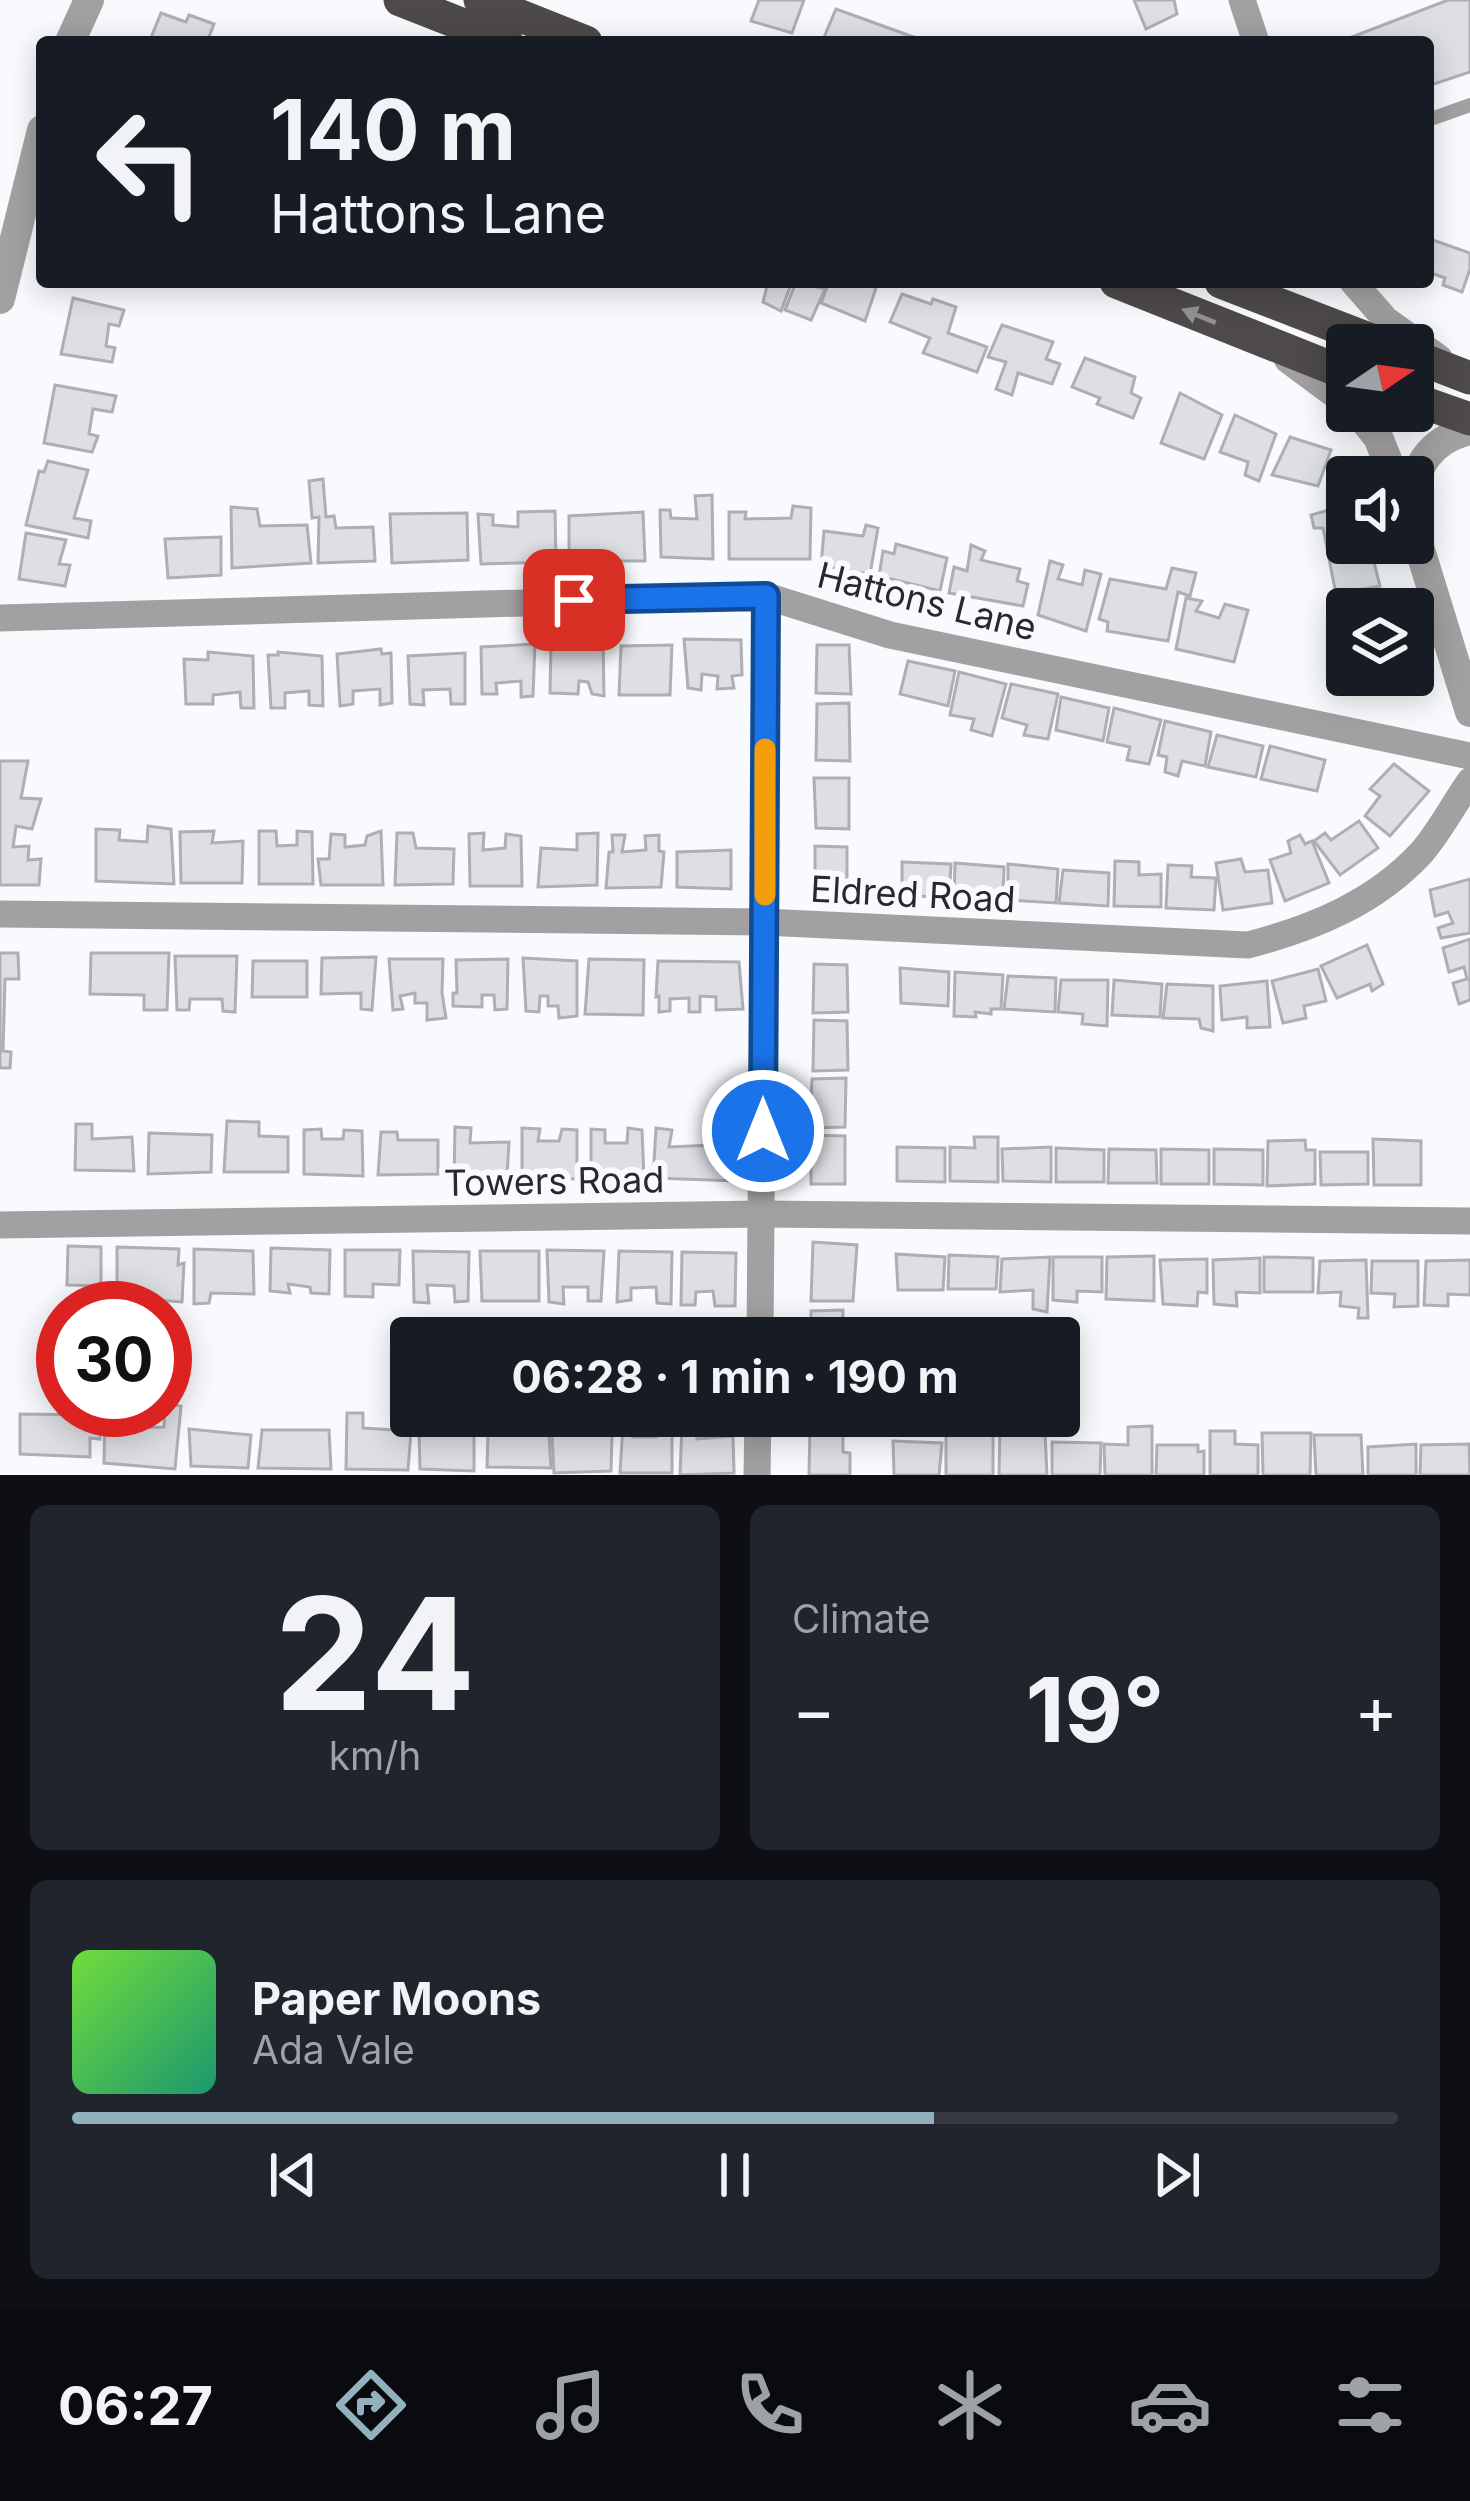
<!DOCTYPE html>
<html lang="en">
<head>
<meta charset="utf-8">
<style>
  body { margin:0; font-family:Inter,sans-serif; background:#20242c; color:#f1f3f6; height:100vh; display:flex; flex-direction:column; font-size:45px; white-space:nowrap }
  * { box-sizing:border-box; margin:0 }
  p { font-size:39px; color:#9ea1a6 }
  .icon { flex:none; width:66px; height:66px; fill:none; stroke:currentColor; stroke-width:2; stroke-linecap:round; stroke-linejoin:round }
  .map { position:relative; height:1475px; overflow:hidden }
  .side { display:flex; flex-direction:column; gap:30px; padding:30px; background:#0d0f14; flex:1 }
  .side>* { flex:none }
  .top-card { position:absolute; left:36px; top:36px; width:1398px; height:252px; border-radius:12px; box-shadow:0 6px 30px #0003; background:#171b24; color:#f1f3f6; overflow:hidden }
  .needle { width:78px; rotate:77deg }
  .buttons { position:absolute; left:1326px; top:324px; display:grid; gap:24px }
  .buttons a { display:grid; place-items:center; width:108px; height:108px; border-radius:12px; background:#171b24; box-shadow:0 6px 30px #0003; font-size:60px }
  .speed { position:absolute; left:36px; top:1281px; display:flex; gap:24px; font-size:60px; font-weight:700; text-align:center }
  .speed>* { display:grid; place-content:center; width:156px; height:156px; border-radius:50%; background:#171b24; box-shadow:0 6px 30px #0003; line-height:1 }
  .speed .limit { border:18px solid #d22; background:#fff; color:#111 }
  .pin { position:absolute; display:grid; place-items:center; width:102px; height:102px; color:#fff; margin:-51px; border-radius:24px; box-shadow:0 6px 18px #0006 }
  .me { position:absolute; width:132px; margin:-66px; rotate:0deg; stroke-linejoin:round; filter:drop-shadow(0 0 9px #0008) }
  .turn { display:flex; align-items:center; gap:42px; height:252px; padding:0 36px; font-size:54px }
  .turn .icon { width:156px; height:156px; stroke-width:2.5 }
  .turn b { display:block; font-size:84px; line-height:102px }
  .big { font-size:90px; font-weight:700; line-height:1.1 }
  .side .tile { flex:1; display:flex; flex-direction:column; justify-content:center; gap:18px; min-width:0; padding:0 42px; border-radius:18px; background:#20242c }
  .side .dial { align-items:center; gap:0 }
  .dial b { font-size:156px; line-height:1 }
  .song { display:flex; align-items:center; gap:36px }
  .cover { width:144px; height:144px; border-radius:18px; background:linear-gradient(135deg,hsl(100 70% 55%),hsl(160 70% 35%)) }
  .played { height:12px; border-radius:6px; background:linear-gradient(90deg,#92b1bc 65%,#363941 65%) }
  .keys { display:flex; justify-content:space-around; direction:ltr }
  .heat { display:flex; justify-content:space-between; align-items:center; font-size:66px; direction:ltr }
  .side .tiles { flex:1; display:grid; gap:30px; grid-template-columns:1fr 1fr }
  .tile:last-child { grid-column:span 2 }
  .trip { position:absolute; left:390px; top:1317px; width:690px; height:120px; border-radius:12px; background:#171b24; box-shadow:0 6px 30px #0003; font-weight:700; line-height:120px; text-align:center }
  .tab-bar { display:flex; height:192px; justify-content:space-around; align-items:center; background:#090b0e; color:#9ea1a6 }
  .tab-bar .icon { width:84px; height:84px }
  .tab-bar .on { color:#92b1bc }
  .tab-bar b { font-size:54px; color:#f1f3f6 }
  .map>svg:first-child { display:block }
  .building { fill:#dddfe3; stroke:#adafb3; stroke-width:3 }
  .lines { fill:none; stroke-linecap:round; stroke-linejoin:round }
  .service { stroke:#a2a0a0; stroke-width:14 }
  .minor { stroke:#a2a0a0; stroke-width:27 }
  .tertiary { stroke:#a2a0a0; stroke-width:30 }
  .trunk { stroke:#4e4a4a; stroke-width:33 }
  .oneway { fill:#929092 }
  .route-casing { stroke:#114b97; stroke-width:30 }
  .route { stroke:#1a73e8; stroke-width:21 }
  .slow { stroke:#f59e0b; stroke-width:21 }
  .labels { text-anchor:middle; stroke-width:12; stroke-linejoin:round; paint-order:stroke }
  .street-label { font-size:36px; fill:#28292a; stroke:#f8fafe }
</style>
</head>
<body>
<div class="map">
<svg width="1470" height="1475" viewBox="0 0 1470 1475">
  <rect width="100%" height="100%" fill="#f8fafe"/>
  <g class="building">
    <path d="M759,0H804L792,33L751,21Z"/>
    <path d="M1134,0H1174L1177,14L1146,29Z"/>
    <path d="M1448,0H1470V72L1428,86V42H1339Z"/>
    <path d="M836,9L919,39L918,42H822Z"/>
    <path d="M161,13L186,22L189,15L214,24L207,42L150,40Z"/>
    <path d="M1430,239L1470,253V269L1462,292L1443,285L1445,278L1428,272Z"/>
    <path d="M768,282H792L781,311L763,302Z"/>
    <path d="M796,282L825,289L811,320L785,310Z"/>
    <path d="M829,282H878L865,321L821,303Z"/>
    <path d="M902,294L931,304L933,299L956,307L948,333L987,347L977,372L923,353L930,338L890,322Z"/>
    <path d="M73,298L124,310L119,326L109,324L106,346L115,348L112,362L61,354Z"/>
    <path d="M1002,325L1053,342L1046,359L1060,364L1052,384L1018,373L1012,395L996,389L1006,362L988,357Z"/>
    <path d="M1085,358L1135,377L1131,393L1141,398L1133,418L1097,404L1100,398L1072,387Z"/>
    <path d="M55,385L116,396L112,412L93,409L89,434L98,436L92,452L44,443Z"/>
    <path d="M1180,393L1222,415L1204,459L1161,443Z"/>
    <path d="M1235,415L1276,434L1259,481L1245,475L1248,462L1220,452Z"/>
    <path d="M1290,437L1331,450L1318,486L1272,475Z"/>
    <path d="M48,461L88,470L74,518L91,521L88,538L26,525L39,471L44,472Z"/>
    <path d="M323,479L326,517L334,516L336,528L373,527L375,561L318,563L319,517L312,518L309,481Z"/>
    <path d="M712,495L713,559L661,557L660,510H670L671,518L697,519L695,496Z"/>
    <path d="M1347,505V543H1369L1380,586L1336,594L1323,528H1314L1311,515Z"/>
    <path d="M793,506L811,508L810,559H729V512H746L745,519L791,518Z"/>
    <path d="M231,507L257,509L260,526L307,525L311,563L232,568Z"/>
    <path d="M555,511L556,562L481,564L478,514L493,515V525L518,527V512Z"/>
    <path d="M643,512L645,561H569V516Z"/>
    <path d="M467,513L468,560L392,563L390,514Z"/>
    <path d="M866,525L878,528L870,574L821,566L824,531L863,536Z"/>
    <path d="M26,533L66,540L59,564L70,565L65,586L19,579Z"/>
    <path d="M221,537V575L168,578L165,539Z"/>
    <path d="M896,544L947,558L940,591L879,576L883,551L894,554Z"/>
    <path d="M971,545L985,551L981,560L1020,569L1017,581L1028,584L1023,606L949,593L954,567L967,571Z"/>
    <path d="M1050,561L1063,565L1058,579L1082,585L1085,570L1101,574L1086,631L1038,615Z"/>
    <path d="M1172,568L1196,573L1190,596L1178,592L1168,641L1107,631L1108,622L1099,619L1110,579L1166,589Z"/>
    <path d="M1380,592L1383,609H1347V641L1331,645L1328,618L1339,615L1336,598Z"/>
    <path d="M1186,598L1202,601L1196,611L1219,618L1225,604L1248,610L1234,662L1176,649Z"/>
    <path d="M684,639L741,640L742,675L732,676L734,688L717,689L718,676L702,674L701,690L688,688Z"/>
    <path d="M603,641L604,696L592,694L588,682L579,681L578,694L550,693L551,647Z"/>
    <path d="M535,644L533,696L521,697V681L496,683L497,694H482L481,647Z"/>
    <path d="M672,645L670,695H619L621,646Z"/>
    <path d="M817,645H849L851,694L816,693Z"/>
    <path d="M381,649L382,654L391,653L392,703L380,705V689L353,691V704L340,706L337,654Z"/>
    <path d="M208,652L253,656L254,708H241L240,692L213,695V704H186L184,659L208,660Z"/>
    <path d="M278,652L322,656L323,706L309,705V691L285,693V708H271L268,655H278Z"/>
    <path d="M465,653V704H451L450,689L423,690L424,705L410,704L408,656Z"/>
    <path d="M1347,656V675H1395V679L1340,690L1335,659Z"/>
    <path d="M908,661L955,671L948,706L900,694Z"/>
    <path d="M959,672L1006,684L992,736L971,730L974,719L950,715Z"/>
    <path d="M1011,684L1058,694L1048,739L1024,735L1027,725L1002,718Z"/>
    <path d="M1061,697L1109,708L1103,741L1056,730Z"/>
    <path d="M849,703L850,761L816,760L817,704Z"/>
    <path d="M1114,708L1161,720L1149,764L1127,760L1130,747L1107,742Z"/>
    <path d="M1165,721L1211,732L1205,766L1182,761L1178,776L1165,772L1167,757L1158,755Z"/>
    <path d="M1217,735L1263,746L1256,777L1208,767Z"/>
    <path d="M1270,746L1325,760L1317,791L1261,779Z"/>
    <path d="M0,761H28L21,798L41,799L32,829L16,826L13,847L29,846L28,860L41,859L39,885H0Z"/>
    <path d="M1394,764L1429,791L1390,836L1365,816L1380,796L1370,789Z"/>
    <path d="M814,778H849V829L816,828Z"/>
    <path d="M1359,821L1378,848L1340,875L1314,841L1325,833L1331,840Z"/>
    <path d="M148,826L171,829L174,884L96,881V829L120,830L119,840L147,842Z"/>
    <path d="M214,831L212,843L243,841L242,883H181L180,832Z"/>
    <path d="M259,831H276L277,846L297,845V831L312,832L313,884H259Z"/>
    <path d="M381,831L383,885H321L318,859H329L331,834L345,835V847L365,845L367,836Z"/>
    <path d="M397,833H413L416,848L454,849L453,884L395,885Z"/>
    <path d="M484,833L483,850L505,848L506,834L521,836L522,886H470L469,834Z"/>
    <path d="M598,833L597,885L538,887L541,848L577,850V834Z"/>
    <path d="M612,835H625L622,852L646,850L645,836L659,835V851L664,852L661,887L606,888L609,852H613Z"/>
    <path d="M1300,835L1305,844L1312,841L1329,883L1285,901L1270,860L1291,853L1288,841Z"/>
    <path d="M815,846L847,847V904L815,903Z"/>
    <path d="M731,850V889L677,887V852Z"/>
    <path d="M1241,859L1245,872L1268,870L1272,903L1223,910L1216,863Z"/>
    <path d="M1115,861L1139,862V875L1161,874V907L1114,906Z"/>
    <path d="M902,862L951,864L949,898L902,895Z"/>
    <path d="M955,863L1004,867L1003,900L954,898Z"/>
    <path d="M1008,864L1058,869L1056,903L1008,900Z"/>
    <path d="M1168,865L1192,866L1191,877L1216,878L1214,910L1166,908Z"/>
    <path d="M1063,870L1109,873L1108,906L1059,903Z"/>
    <path d="M1470,879V933L1441,938L1438,928L1453,923L1448,912L1435,916L1430,890Z"/>
    <path d="M1470,939V1000L1459,1004L1453,983L1467,979L1464,967L1449,972L1443,948Z"/>
    <path d="M1367,945L1383,984L1372,991L1370,984L1337,998L1321,966Z"/>
    <path d="M0,953H18L19,979H5L3,1051L11,1052L10,1068H0Z"/>
    <path d="M91,953H169L167,1010H144V995L90,994Z"/>
    <path d="M175,956H237L235,1012L223,1011L222,999H190L189,1010H177Z"/>
    <path d="M376,957L372,1010L361,1009V993L321,994L322,958Z"/>
    <path d="M523,958L577,961V1016L559,1018L558,1006H548V996H540L539,1012L526,1011Z"/>
    <path d="M389,959H443L442,993L446,1018L427,1020V1003H415V993L400,996L403,1009L393,1010Z"/>
    <path d="M508,959L507,1009L495,1010L494,995H482V1007L453,1006V993H457L456,960Z"/>
    <path d="M589,959L644,960L643,1015L585,1014Z"/>
    <path d="M253,961H307V997H252Z"/>
    <path d="M658,961L739,962L743,1009L716,1010V997L700,996V1012H689V998L670,999V1011L659,1012V996L656,997Z"/>
    <path d="M814,964L847,965L848,1012L813,1013Z"/>
    <path d="M900,968L949,972L948,1006L901,1003Z"/>
    <path d="M1318,969L1326,1001L1304,1006L1306,1018L1283,1023L1272,981Z"/>
    <path d="M955,972L1003,975L1001,1009H991V1014L975,1012L976,1017L954,1016Z"/>
    <path d="M1008,976L1056,978L1055,1012L1004,1009Z"/>
    <path d="M1061,980H1108L1107,1026L1082,1024L1083,1014L1058,1012Z"/>
    <path d="M1114,980L1162,984L1160,1017L1112,1015Z"/>
    <path d="M1267,981L1270,1027L1247,1028V1017L1222,1020L1220,986Z"/>
    <path d="M1167,984L1213,986V1031L1201,1028L1199,1019L1163,1018Z"/>
    <path d="M814,1020L847,1021L848,1070L813,1071Z"/>
    <path d="M846,1078L845,1127L810,1128L812,1079Z"/>
    <path d="M227,1121L259,1122V1136L288,1137V1172H224Z"/>
    <path d="M76,1124H92V1139L132,1137L134,1171L75,1170Z"/>
    <path d="M455,1127L471,1128L470,1143L509,1142L507,1176L454,1179Z"/>
    <path d="M522,1128L540,1129L538,1141H559L562,1129L577,1130V1179L522,1177Z"/>
    <path d="M628,1128L642,1130L644,1178L591,1179V1129L605,1130V1143H627Z"/>
    <path d="M656,1128L672,1130L669,1147L713,1145L714,1130H737L738,1181L653,1178Z"/>
    <path d="M321,1129L322,1139H343L344,1130L362,1131L363,1176L304,1174V1130Z"/>
    <path d="M381,1132H397L398,1140H438V1174L378,1175Z"/>
    <path d="M149,1133L212,1135L211,1172L148,1174Z"/>
    <path d="M811,1135L845,1136V1184H811Z"/>
    <path d="M974,1137H998V1182L950,1181V1147L975,1148Z"/>
    <path d="M1373,1139L1421,1141V1185H1374Z"/>
    <path d="M1305,1140L1306,1150H1315V1184L1267,1186L1268,1141Z"/>
    <path d="M897,1147L945,1148V1182L897,1181Z"/>
    <path d="M1051,1147V1182L1003,1181L1002,1149Z"/>
    <path d="M1056,1148L1104,1150V1182H1056Z"/>
    <path d="M1109,1149L1156,1150L1157,1183H1108Z"/>
    <path d="M1161,1149L1209,1150V1184H1161Z"/>
    <path d="M1214,1149L1263,1150V1185L1214,1184Z"/>
    <path d="M1320,1152H1368V1184L1321,1185Z"/>
    <path d="M813,1242L857,1245L853,1301H811Z"/>
    <path d="M68,1246L101,1247V1286L67,1285Z"/>
    <path d="M117,1247L179,1249L178,1265L184,1263L182,1302L117,1297Z"/>
    <path d="M271,1248L330,1250L329,1294L311,1293L310,1287L288,1284L290,1293L270,1291Z"/>
    <path d="M194,1249L253,1251L254,1294L211,1293L209,1303L194,1304Z"/>
    <path d="M345,1250H400L399,1285L373,1284V1297L345,1296Z"/>
    <path d="M547,1250L604,1251L601,1301H588V1287H563L564,1304L549,1302Z"/>
    <path d="M413,1251L469,1252L468,1301L455,1302L454,1286L427,1285L429,1303L414,1302Z"/>
    <path d="M480,1251H539V1301H482Z"/>
    <path d="M619,1251L672,1252L671,1304L657,1303L656,1287L631,1288V1300L617,1302Z"/>
    <path d="M682,1252L736,1253L735,1306H715L713,1291L696,1292L695,1305H681Z"/>
    <path d="M896,1254L945,1257L943,1290H898Z"/>
    <path d="M949,1255L998,1257L996,1289H948Z"/>
    <path d="M1154,1256V1301L1106,1299L1107,1257Z"/>
    <path d="M1050,1257L1047,1312L1033,1309V1290L1000,1292L1002,1259Z"/>
    <path d="M1053,1257H1102V1292L1077,1291V1302L1053,1300Z"/>
    <path d="M1264,1257L1313,1258V1292H1264Z"/>
    <path d="M1260,1258V1293L1236,1292L1237,1306L1214,1304L1213,1260Z"/>
    <path d="M1207,1259V1293L1198,1292L1197,1306L1163,1304L1160,1260Z"/>
    <path d="M1366,1260L1368,1318H1358L1359,1308L1340,1306L1341,1292L1318,1293L1320,1261Z"/>
    <path d="M1470,1260V1295L1448,1294V1306L1424,1305L1426,1261Z"/>
    <path d="M1372,1261H1418V1306L1394,1307L1395,1294L1371,1293Z"/>
    <path d="M843,1310V1338H811V1311Z"/>
    <path d="M165,1404L181,1406L175,1469L104,1463L105,1410H127L126,1428L164,1427Z"/>
    <path d="M347,1413H363V1428L395,1430L397,1418H412L408,1470L346,1469Z"/>
    <path d="M20,1414L101,1415L100,1439L90,1438V1457L20,1454Z"/>
    <path d="M551,1416H565L566,1434L612,1435L611,1471L554,1473Z"/>
    <path d="M483,1417H504V1432H527L528,1417L548,1420L551,1468L487,1467L488,1434L484,1435Z"/>
    <path d="M656,1423L672,1425V1473H620L623,1424L635,1425L633,1437H656Z"/>
    <path d="M696,1424L697,1439L733,1436L734,1473L680,1475L682,1425Z"/>
    <path d="M1023,1424L1024,1430L1045,1432L1047,1475H999L1000,1425Z"/>
    <path d="M810,1426L843,1427V1452L850,1453V1475H809Z"/>
    <path d="M1152,1426V1475H1105L1104,1444L1128,1445V1427Z"/>
    <path d="M189,1429L251,1435L248,1468L191,1466Z"/>
    <path d="M262,1430H329L331,1469L258,1468Z"/>
    <rect x="946" y="1430" width="47" height="45"/>
    <path d="M1210,1431H1235V1444L1258,1445V1475H1210Z"/>
    <path d="M419,1432H474V1471L420,1469Z"/>
    <path d="M1262,1433H1311L1310,1475H1263Z"/>
    <path d="M1314,1435H1361L1363,1475H1316Z"/>
    <path d="M893,1441L942,1443L939,1475H894Z"/>
    <path d="M1052,1442L1101,1443L1100,1475H1052Z"/>
    <path d="M1416,1444V1475H1368V1447Z"/>
    <path d="M1469,1444L1470,1475H1420L1421,1445Z"/>
    <path d="M1157,1445H1198V1452L1204,1451V1475H1156Z"/>
  </g>
  <g class="lines">
    <path class="service" d="M1428,120L1470,105"/>
    <g class="minor">
      <path d="M1242,0L1256,42"/>
      <path d="M1353,282L1386,320L1439,358"/>
      <path d="M0,618L766,596L890,635L1470,756"/>
      <path d="M0,914L764,922L1248,945C1313,928 1375,903 1422,852C1440,831 1454,804 1470,781"/>
      <path d="M0,1225L762,1214L1470,1221"/>
      <path d="M760,1338L766,596"/>
      <path d="M757,1475L758,1416"/>
    </g>
    <g class="tertiary">
      <path d="M70,42L89,0"/>
      <path d="M0,299L42,130"/>
      <path d="M1289,359L1347,402"/>
      <path d="M1357,411L1378,437L1394,477"/>
      <path d="M1413,495C1416,460 1436,438 1470,430"/>
      <path d="M1413,527L1470,712"/>
    </g>
    <g class="trunk">
      <path d="M400,0L507,42"/>
      <path d="M480,0L586,42"/>
      <path d="M1116,282L1347,374"/>
      <path d="M1221,282L1384,345"/>
      <path d="M1413,356L1470,378"/>
      <path d="M1413,399L1470,419"/>
    </g>
  </g>
  <defs><path id="oneway-solid" d="M-6-.8H1V-3.2L6.5 0L1 3.2V.8H-6Z" transform="scale(3)"/></defs>
  <use class="oneway" href="#oneway-solid" transform="translate(1199 316) rotate(-158)"/>
  <g class="lines">
    <g class="route-casing">
      <path id="route" d="M574,600L766,596L763,1131"/>
    </g>
    <use href="#route" class="route"/>
    <path class="slow" d="M765,895V749"/>
  </g>
  <g class="labels">
    <g class="street-label">
      <text transform="translate(927 601) rotate(14)" y="13">Hattons Lane</text>
      <text transform="translate(913 894) rotate(3)" y="13">Eldred Road</text>
      <text transform="translate(554 1181) rotate(-1)" y="13">Towers Road</text>
    </g>
  </g>
</svg>
<div class="buttons">
<a><svg class="needle" viewBox="-14 -14 28 28"><path d="M0-13l5 13h-10z" fill="#e53935"/><path d="M0 13l5-13h-10z" fill="#9ea1a6"/></svg></a>
<a><svg class="icon" aria-label="sound" viewBox="0 0 24 24"><path d="M4 9h4l5-4v14l-5-4H4zM17 9q2 3 0 6"/></svg></a>
<a><svg class="icon" aria-label="layers" viewBox="0 0 24 24"><path d="M12 4l9 5-9 5-9-5zM3 14l9 5 9-5"/></svg></a>
</div>
<div class="speed"><div class="limit">30</div></div>
<div class="pin" style="left:574px;top:600px;background:#d93025"><svg class="icon" aria-label="arrive" viewBox="0 0 24 24"><path d="M6 21V4h12l-3 4 3 4H6"/></svg></div>
<svg class="me" style="left:763px;top:1131px" viewBox="-20 -20 40 40"><circle r="17" fill="#1a73e8" stroke="#fff" stroke-width="3"/><path d="M0-11L8 9 0 5-8 9z" fill="#fff"/></svg>
<div class="trip">06:28 · 1 min · 190 m</div>
<div class="top-card">
<div class="turn"><svg class="icon" aria-label="left" viewBox="0 0 24 24"><path d="M17 20v-9H6M10 6l-5 5 5 5"/></svg><div><b>140 m</b>Hattons Lane</div></div>
</div>
</div>
<section class="side">
<div class="tiles">
<div class="tile dial"><b>24</b><p>km/h</p></div>
<div class="tile"><p>Climate</p>
<div class="heat"><a>−</a><b class="big">19°</b><a>+</a></div>
</div>
<div class="tile">
<div class="song"><i class="cover"></i><div><b>Paper Moons</b><p>Ada Vale</p></div></div>
<div class="played"></div>
<div class="keys"><svg class="icon" aria-label="previous" viewBox="0 0 24 24"><path d="M18 5L8 12l10 7zM5 5v14"/></svg><svg class="icon" aria-label="pause" viewBox="0 0 24 24"><path d="M8 5v14M16 5v14"/></svg><svg class="icon" aria-label="next" viewBox="0 0 24 24"><path d="M6 5l10 7-10 7zM19 5v14"/></svg></div>
</div>
</div>
</section>
<nav class="tab-bar">
<b>06:27</b>
<svg class="icon on" aria-label="directions" viewBox="0 0 24 24"><path d="M12 3l9 9-9 9-9-9zM9 14v-3h6M13 9l2 2-2 2"/></svg>
<svg class="icon" aria-label="music" viewBox="0 0 24 24"><path d="M9 18V5l10-2v13"/><circle cx="6" cy="18" r="3"/><circle cx="16" cy="16" r="3"/></svg>
<svg class="icon" aria-label="phone" viewBox="0 0 24 24"><path d="M5 4h4l2 5-3 2q2 4 5 5l2-3 5 2v4C11 20 4 13 5 4z"/></svg>
<svg class="icon" aria-label="climate" viewBox="0 0 24 24"><path d="M12 3v18M4 7l16 10M4 17L20 7"/></svg>
<svg class="icon" aria-label="car" viewBox="0 0 24 24"><path d="M5 17H2v-5l4-1 3-4h7l3 4 3 1v5h-3M9 17h6M6 11h13"/><circle cx="7" cy="17" r="2"/><circle cx="17" cy="17" r="2"/></svg>
<svg class="icon" aria-label="filters" viewBox="0 0 24 24"><path d="M4 7h16M4 17h16"/><circle cx="9" cy="7" r="2"/><circle cx="15" cy="17" r="2"/></svg>
</nav>
</body>
</html>
